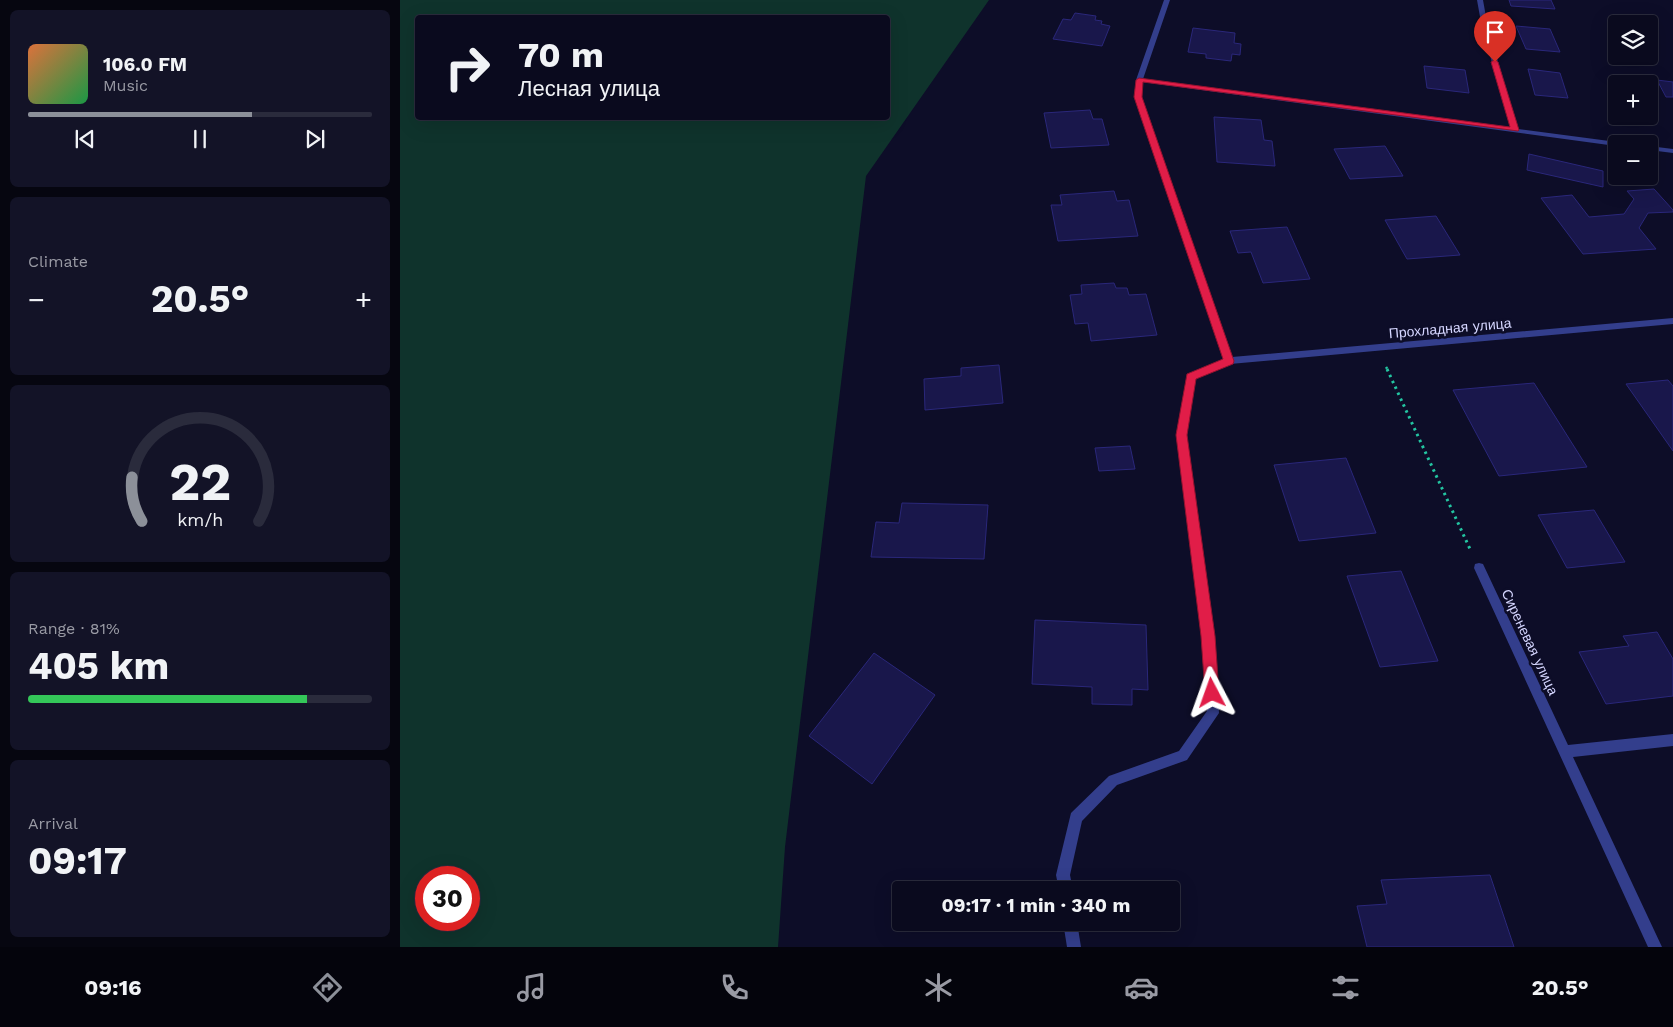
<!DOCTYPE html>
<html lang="en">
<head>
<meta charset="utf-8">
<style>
  body { margin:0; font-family:"Work Sans",sans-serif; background:#131327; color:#f1f3f6; height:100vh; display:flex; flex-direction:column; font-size:19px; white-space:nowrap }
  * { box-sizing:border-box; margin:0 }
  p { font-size:16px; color:#999aa4 }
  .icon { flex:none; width:28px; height:28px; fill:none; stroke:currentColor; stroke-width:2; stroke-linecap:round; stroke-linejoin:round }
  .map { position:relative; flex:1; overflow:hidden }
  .drawer { display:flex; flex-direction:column; gap:10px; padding:10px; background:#060610; width:400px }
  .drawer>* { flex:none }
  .top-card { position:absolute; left:15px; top:15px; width:475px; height:105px; border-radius:5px; box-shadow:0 5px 20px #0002,0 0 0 1px #2a2b3c; background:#0a0a1e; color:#f1f3f6; overflow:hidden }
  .fabs { position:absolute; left:1208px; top:15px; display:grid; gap:10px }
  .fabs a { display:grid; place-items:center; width:50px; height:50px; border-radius:5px; background:#0a0a1e; box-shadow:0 5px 20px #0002,0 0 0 1px #2a2b3c; font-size:25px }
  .speed { position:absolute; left:15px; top:866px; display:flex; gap:10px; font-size:25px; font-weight:700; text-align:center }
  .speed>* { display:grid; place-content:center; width:65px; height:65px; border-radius:50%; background:#0a0a1e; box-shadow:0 5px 20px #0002,0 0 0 1px #2a2b3c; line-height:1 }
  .speed .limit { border:8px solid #d22; background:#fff; color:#111 }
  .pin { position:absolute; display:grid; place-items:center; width:42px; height:42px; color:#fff; margin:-51px -21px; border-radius:50% 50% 50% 0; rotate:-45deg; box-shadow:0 0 5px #0007 }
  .pin .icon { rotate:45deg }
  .me { position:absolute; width:55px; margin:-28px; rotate:356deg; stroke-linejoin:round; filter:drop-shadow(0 0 4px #0008) }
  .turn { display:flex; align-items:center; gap:18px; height:105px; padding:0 20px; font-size:22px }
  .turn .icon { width:65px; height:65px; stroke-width:2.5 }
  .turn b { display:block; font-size:35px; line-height:42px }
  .big { font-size:38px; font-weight:700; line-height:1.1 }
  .drawer .widget { flex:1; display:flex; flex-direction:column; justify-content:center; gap:8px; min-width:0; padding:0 18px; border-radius:8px; background:#131327 }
  .drawer .dial { align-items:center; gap:0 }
  .dial svg { height:130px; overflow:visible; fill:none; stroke:#2a2b3c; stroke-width:7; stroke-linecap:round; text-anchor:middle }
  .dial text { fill:#f1f3f6; stroke:none }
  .song { display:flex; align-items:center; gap:15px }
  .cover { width:60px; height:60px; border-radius:8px; background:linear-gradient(135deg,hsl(20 70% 55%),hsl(140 70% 35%)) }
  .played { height:5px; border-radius:2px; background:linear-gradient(90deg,#8c9099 65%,#2a2b3c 65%) }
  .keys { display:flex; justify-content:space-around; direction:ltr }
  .heat { display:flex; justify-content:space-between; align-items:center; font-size:28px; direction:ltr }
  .charge { height:8px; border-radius:4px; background:linear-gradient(90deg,#34c759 81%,#2a2b3c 0) }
  .trip { position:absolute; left:492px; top:881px; width:288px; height:50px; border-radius:5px; background:#0a0a1e; box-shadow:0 5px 20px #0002,0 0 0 1px #2a2b3c; font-weight:700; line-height:50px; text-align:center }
  .menu { display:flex; height:80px; justify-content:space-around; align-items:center; background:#04040c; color:#999aa4 }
  .menu .icon { width:35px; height:35px }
  .menu .active { color:#8c9099 }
  .menu b { font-size:22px; color:#f1f3f6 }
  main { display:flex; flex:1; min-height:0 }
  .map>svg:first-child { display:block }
  .green { fill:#0f332c; fill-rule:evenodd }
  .building { fill:#19174b; stroke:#2a277a }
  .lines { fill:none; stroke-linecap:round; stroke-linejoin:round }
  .path-far1 { stroke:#23c5a1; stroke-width:2.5; stroke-dasharray:2 3; stroke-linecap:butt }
  .path { stroke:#23c5a1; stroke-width:3; stroke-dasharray:2.5 4; stroke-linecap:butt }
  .street { fill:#333e8c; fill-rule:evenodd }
  .route { fill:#e11d48; stroke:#92132f }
  .labels { text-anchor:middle; stroke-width:5; stroke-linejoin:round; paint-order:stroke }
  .street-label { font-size:14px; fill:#d5d6ff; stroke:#0d0d28 }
</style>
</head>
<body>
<main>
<section class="drawer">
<div class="widget">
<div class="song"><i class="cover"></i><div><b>106.0 FM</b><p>Music</p></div></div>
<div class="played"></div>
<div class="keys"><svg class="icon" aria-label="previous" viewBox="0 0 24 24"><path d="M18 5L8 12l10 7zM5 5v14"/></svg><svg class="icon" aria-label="pause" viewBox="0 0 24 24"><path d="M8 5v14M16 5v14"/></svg><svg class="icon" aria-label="next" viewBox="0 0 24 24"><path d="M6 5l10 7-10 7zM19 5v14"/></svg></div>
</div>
<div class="widget"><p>Climate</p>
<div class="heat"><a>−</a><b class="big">20.5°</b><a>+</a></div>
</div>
<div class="widget dial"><svg viewBox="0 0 100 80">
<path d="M14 69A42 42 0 1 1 86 69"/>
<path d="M14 69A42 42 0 0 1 8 42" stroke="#8c9099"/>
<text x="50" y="56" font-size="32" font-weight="700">22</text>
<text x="50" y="72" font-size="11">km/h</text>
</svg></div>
<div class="widget"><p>Range · 81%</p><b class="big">405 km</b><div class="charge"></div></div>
<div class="widget"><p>Arrival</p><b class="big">09:17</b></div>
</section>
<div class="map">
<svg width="1273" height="947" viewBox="0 0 1273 947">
  <rect width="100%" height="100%" fill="#0d0d28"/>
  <path class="green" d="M0,0H589L466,176L385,847L378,947H0ZM18,18H488V118H18ZM26,878H69V920H26Z"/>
  <g class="building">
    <path d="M1109,0H1151L1155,9L1111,6Z"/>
    <path d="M675,13L696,16L695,20L702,21L701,24L710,26L702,46L653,39L663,19L671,20Z"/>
    <path d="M1116,26L1150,29L1160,52L1126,49Z"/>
    <path d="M793,28L835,33L834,43L841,44L840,55L832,54L831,61L806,58V54L788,52Z"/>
    <path d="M1024,66L1065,70L1069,93L1027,88Z"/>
    <path d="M1128,69L1160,73L1168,98L1135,95Z"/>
    <path d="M1257,80L1273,82V97H1266Z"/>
    <path d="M690,110L693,119H702L709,145L651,148L644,113Z"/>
    <path d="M814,117L861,120L864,140L872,141L875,166L817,162Z"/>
    <path d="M985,146L1003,176L950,179L934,149Z"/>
    <path d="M1129,154L1203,171V187L1127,170Z"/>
    <path d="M1254,189L1273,210V212L1248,213L1239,228L1256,249L1183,254L1141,198L1172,195L1189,217L1224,214L1234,199L1227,191Z"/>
    <path d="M714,191L717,201L729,200L738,236L658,241L651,205H662L660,195Z"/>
    <path d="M1036,216L1060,255L1007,259L985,220Z"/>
    <path d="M887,227L910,279L863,283L851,252L838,253L830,231Z"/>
    <path d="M714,283L716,288H727L729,295L746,294L757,335L691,341L688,323L675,324L670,295L682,294L681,285Z"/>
    <path d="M599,365L603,403L525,410L524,379L561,376V368Z"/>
    <path d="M1268,380L1273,386V451L1226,384Z"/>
    <path d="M1134,383L1187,467L1099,476L1053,390Z"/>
    <path d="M730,446L735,469L699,471L695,448Z"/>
    <path d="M946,458L976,533L899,541L874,465Z"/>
    <path d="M502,503L588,505L584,559L471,557L476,522L499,523Z"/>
    <path d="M1194,510L1225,562L1167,568L1138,515Z"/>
    <path d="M1001,571L1038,661L980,667L947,576Z"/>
    <path d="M635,620L746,625L748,690L732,689V705L692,704V687L632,684Z"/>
    <path d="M1257,632L1273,659V696L1206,704L1179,652L1229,646L1223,636Z"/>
    <path d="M474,653L535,695L472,784L409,736Z"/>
    <path d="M1090,875L1114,947H967L957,906L987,904L981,880Z"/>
  </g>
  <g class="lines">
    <path class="path-far1" d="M986,367L988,370"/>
    <path class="path" d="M987,369L1070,549"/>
    <g class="street">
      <path d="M764,0H770L743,79L1111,128L1082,28L1077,0H1083L1088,28L1118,129L1217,142L1220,144H1216V146L742,82L741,97L832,357L1273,318V324L830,364L795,379L786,435L814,636L819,713L787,760L717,785L682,821L670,875L673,890H659L656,875L671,813L709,776L779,751L807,711L802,636L776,435L788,374L824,359L735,97L736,80Z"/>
      <path d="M1249,146L1273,149V153L1249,150Z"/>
      <path d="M1079,563L1083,564L1168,745L1273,734V746L1173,757L1262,947H1248L1074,568L1075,564Z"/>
      <path d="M663,922H677L681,947H667Z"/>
    </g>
  </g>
  <path class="route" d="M1095,59L1098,62L1119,130L1118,131L743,82L742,97L834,361L833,364L796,379L787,435L815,636L819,693L817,698L812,700L807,698L805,693L801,636L776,435L787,374L823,359L734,97L736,80L739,78L1110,127L1091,62Z"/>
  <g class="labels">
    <g class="street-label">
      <text transform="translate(1050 328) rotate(-5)" y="5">Прохладная улица</text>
      <text transform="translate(1130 642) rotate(65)" y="5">Сиреневая улица</text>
    </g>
  </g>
</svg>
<div class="fabs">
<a><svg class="icon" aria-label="layers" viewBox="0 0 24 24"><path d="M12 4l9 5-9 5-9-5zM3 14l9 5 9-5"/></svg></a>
<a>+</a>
<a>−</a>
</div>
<div class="speed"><div class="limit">30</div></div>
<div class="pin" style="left:1095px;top:62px;background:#d93025"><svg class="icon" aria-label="arrive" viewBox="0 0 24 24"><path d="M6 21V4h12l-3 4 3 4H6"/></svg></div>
<svg class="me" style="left:812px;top:693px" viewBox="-20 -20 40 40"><path d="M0-17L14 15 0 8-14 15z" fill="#e11d48" stroke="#fff" stroke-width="4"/></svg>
<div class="trip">09:17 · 1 min · 340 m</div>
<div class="top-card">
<div class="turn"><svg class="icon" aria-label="right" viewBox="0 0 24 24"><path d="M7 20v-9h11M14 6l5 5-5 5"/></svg><div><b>70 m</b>Лесная улица</div></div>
</div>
</div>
</main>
<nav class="menu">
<b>09:16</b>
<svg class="icon active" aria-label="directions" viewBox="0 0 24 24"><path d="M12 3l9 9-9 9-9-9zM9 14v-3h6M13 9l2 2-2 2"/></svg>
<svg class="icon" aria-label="music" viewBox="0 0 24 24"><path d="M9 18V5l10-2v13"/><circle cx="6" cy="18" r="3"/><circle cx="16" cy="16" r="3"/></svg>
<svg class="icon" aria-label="phone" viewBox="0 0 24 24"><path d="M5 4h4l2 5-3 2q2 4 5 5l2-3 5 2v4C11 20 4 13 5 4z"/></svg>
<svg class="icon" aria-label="climate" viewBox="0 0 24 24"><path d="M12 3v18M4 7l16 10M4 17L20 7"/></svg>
<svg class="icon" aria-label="car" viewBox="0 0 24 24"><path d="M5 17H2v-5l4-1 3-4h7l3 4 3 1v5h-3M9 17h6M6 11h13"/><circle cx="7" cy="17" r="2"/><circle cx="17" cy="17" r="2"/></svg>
<svg class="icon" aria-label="filters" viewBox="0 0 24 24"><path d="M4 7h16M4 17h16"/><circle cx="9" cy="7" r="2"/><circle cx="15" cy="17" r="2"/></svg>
<b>20.5°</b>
</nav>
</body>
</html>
